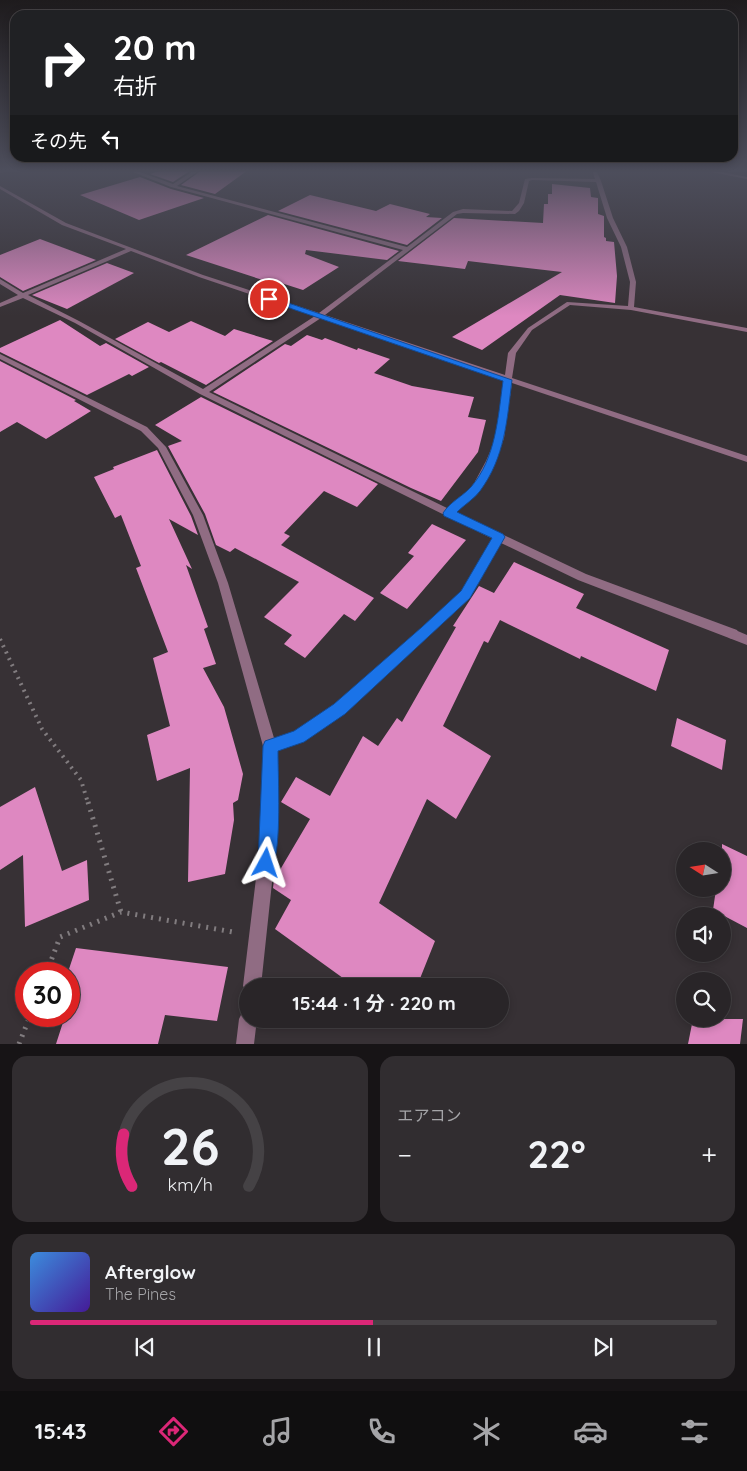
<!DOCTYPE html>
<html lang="ja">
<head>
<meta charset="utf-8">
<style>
  body { margin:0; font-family:Quicksand,"Noto Sans JP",sans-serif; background:#312d30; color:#f1f3f6; height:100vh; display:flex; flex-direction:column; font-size:19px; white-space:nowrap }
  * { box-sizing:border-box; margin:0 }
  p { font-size:16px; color:#a5a5a8 }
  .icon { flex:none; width:28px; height:28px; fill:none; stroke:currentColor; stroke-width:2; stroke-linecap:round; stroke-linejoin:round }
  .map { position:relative; height:1044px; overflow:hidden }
  .drawer { display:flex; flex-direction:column; gap:12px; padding:12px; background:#171416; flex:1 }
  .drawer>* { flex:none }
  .top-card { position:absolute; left:10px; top:10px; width:728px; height:152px; border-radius:15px; box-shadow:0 2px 8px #0003,0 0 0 1px #454245; background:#202124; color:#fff; overflow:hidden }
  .needle { width:32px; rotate:282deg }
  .fabs { position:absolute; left:676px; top:842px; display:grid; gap:10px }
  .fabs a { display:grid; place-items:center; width:55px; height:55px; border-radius:50%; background:#292528; box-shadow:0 2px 8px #0003,0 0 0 1px #454245; font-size:25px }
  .speed { position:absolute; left:15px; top:962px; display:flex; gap:10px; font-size:25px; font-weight:700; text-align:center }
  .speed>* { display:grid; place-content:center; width:65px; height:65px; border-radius:50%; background:#292528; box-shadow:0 2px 8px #0003,0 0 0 1px #454245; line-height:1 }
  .speed .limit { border:8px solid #d22; background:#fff; color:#111 }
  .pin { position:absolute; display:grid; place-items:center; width:42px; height:42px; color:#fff; margin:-21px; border:2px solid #fff; border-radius:50%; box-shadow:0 1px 5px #0007 }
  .me { position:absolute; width:55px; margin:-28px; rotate:5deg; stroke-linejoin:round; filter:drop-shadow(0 0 4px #0008) }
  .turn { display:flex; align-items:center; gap:18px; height:105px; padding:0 20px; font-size:22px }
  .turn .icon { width:65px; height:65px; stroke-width:2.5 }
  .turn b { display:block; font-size:35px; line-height:42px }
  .then { display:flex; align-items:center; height:48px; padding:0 20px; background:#0003; gap:10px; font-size:19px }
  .big { font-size:38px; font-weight:700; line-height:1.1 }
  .drawer .card { flex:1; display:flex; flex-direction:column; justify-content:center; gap:8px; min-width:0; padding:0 18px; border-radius:15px; background:#312d30 }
  .drawer .dial { align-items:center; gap:0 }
  .dial svg { height:130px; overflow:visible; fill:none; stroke:#454245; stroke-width:7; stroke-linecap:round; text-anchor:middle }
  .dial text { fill:#f1f3f6; stroke:none }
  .song { display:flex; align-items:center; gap:15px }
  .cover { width:60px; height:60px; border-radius:8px; background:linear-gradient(135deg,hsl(210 70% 55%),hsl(260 70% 35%)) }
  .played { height:5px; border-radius:2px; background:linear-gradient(90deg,#db2777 50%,#454245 50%) }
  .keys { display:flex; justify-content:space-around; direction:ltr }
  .heat { display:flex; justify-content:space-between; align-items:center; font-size:28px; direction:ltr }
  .drawer .tiles { flex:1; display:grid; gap:12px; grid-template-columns:1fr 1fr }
  .card:last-child { grid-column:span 2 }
  .trip { position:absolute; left:239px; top:978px; width:270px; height:50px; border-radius:25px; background:#292528; box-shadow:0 2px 8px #0003,0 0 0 1px #454245; font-weight:700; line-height:50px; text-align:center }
  .tab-bar { display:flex; height:80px; justify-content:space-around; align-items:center; background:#100f10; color:#a5a5a8 }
  .tab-bar .icon { width:35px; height:35px }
  .tab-bar .current { color:#db2777 }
  .tab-bar b { font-size:22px; color:#f1f3f6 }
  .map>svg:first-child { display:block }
  .building { fill:#de88c1 }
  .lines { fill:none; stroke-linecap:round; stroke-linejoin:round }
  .path-far1 { stroke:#817c7f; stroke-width:4; stroke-dasharray:2 5; stroke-linecap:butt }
  .path { stroke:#817c7f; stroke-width:5; stroke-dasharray:2 6; stroke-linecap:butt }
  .service { fill:#906c83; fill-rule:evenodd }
  .minor { fill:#906c83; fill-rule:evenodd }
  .route { fill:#1a73e8; stroke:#114b97 }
</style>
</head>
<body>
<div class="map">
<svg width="747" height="1044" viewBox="0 0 747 1044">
  <rect width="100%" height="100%" fill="#373135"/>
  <g class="building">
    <path d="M163,170H191L173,182L150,174Z"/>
    <path d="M202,170H248L215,194L181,185Z"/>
    <path d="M140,177L171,189L204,198L139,220L80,195Z"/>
    <path d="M552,184L590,188L591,197L598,198V214L604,216V237L606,238V241L614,242L617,276L615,303L560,295L482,350L452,337L562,272L468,261L465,269L398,261L454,218L543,223L544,204H548V194H552Z"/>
    <path d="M310,195L376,211L390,204L430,214L426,217L442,218L407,245L278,211Z"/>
    <path d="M268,215L399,251L387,260L306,250L305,254L339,267L303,290L278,282L275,284L186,255Z"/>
    <path d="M40,239L96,260L23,291L0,277V255Z"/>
    <path d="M107,263L134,273L67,309L32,295Z"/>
    <path d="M60,320L100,346L106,343L149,367L132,376L129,374L87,395L0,352V348Z"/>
    <path d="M191,321L225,336L234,329L273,341L206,385L161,362L159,363L115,339L148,322L169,332Z"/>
    <path d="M307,335L322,340L325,338L357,350L358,348L390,359L374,373L412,386L474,397L468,417L486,420L478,452L441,501L411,488L213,392L285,344L291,346Z"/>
    <path d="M0,361L76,400L74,401L91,411L46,439L17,422L0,432Z"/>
    <path d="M201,397L378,484L357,507L324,491L284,533L290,536L281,545L374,598L355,621L344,614L305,658L284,644L292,635L264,617L299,582L235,548L230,552L216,545L205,514L168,446L182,441L155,425Z"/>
    <path d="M157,450L191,516L198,535L169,519L192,569L186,565L208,627L204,629L216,664L203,668L224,707L243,774L238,800L233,803L234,820L225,874L188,882L190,768L157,781L147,735L170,726L153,658L168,652L136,568L141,566L121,515L115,518L94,477L114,469L113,467Z"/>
    <path d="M432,524L466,540L407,609L380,593L414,556L408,553Z"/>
    <path d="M514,562L584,594L576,608L669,650L656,691L581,656L580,659L500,620L488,643L484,641L443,726L491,756L456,819L427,799L379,903L435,941L417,986H354L275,929L291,900L273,888L274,880L310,819L281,802L296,777L330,796L363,736L378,746L397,718L402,722L456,627L453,626L479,586L494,593Z"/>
    <path d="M677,718L726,740L722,770L671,746Z"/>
    <path d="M35,787L62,871L87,860L89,900L25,927L23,855L0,870V807Z"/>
    <path d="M722,844L747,856V928L713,910L716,889H722Z"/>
    <path d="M76,948L228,967L217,1021L165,1015L158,1044H56L65,1016H69V969Z"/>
    <path d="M693,1019H743L740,1044H688Z"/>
  </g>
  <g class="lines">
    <path class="path-far1" d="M0,639L42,729L81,780L88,803"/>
    <g class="path">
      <path d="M88,802L121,912"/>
      <path d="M46,974L60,937L121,912L233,932"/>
      <path d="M19,1044L30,1016"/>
    </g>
    <path class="service" d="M733,629L747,635V645L729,638L727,634L729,630Z"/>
    <g class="minor">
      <path d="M9,170V171L0,173V171Z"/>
      <path d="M128,170H134L173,184L195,170H200L177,186L407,247L453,212L463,209L512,211L519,203L525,179L532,178L595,179L592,170H596L601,181L613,218L627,247L636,282L634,307L747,328V332L631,310L570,305L532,330L516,353L512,378L747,456V462L512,383L504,438L496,461L478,491L455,512L586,574L737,630L739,634L737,638L733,639L729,638L578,580L501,543L470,598L345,713L303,742L277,750L276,845L261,986H248V993L243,986L260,845L263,746L218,583L193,515L158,448L141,431L0,359V354L147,427L166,447L203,515L228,583L274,738L295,732L335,705L462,592L493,539L200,394L75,323L23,298L0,307V303L18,295L0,284V279L23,293L126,249L62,225L0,189V186L66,223L203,275L319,313L403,250L171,187ZM532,180L596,182L607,218L621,247L630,282L628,306L567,302L528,328L508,353L505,375L325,315L457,214L463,213L515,214L519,211L524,203L529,181ZM131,251L199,277L315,316L203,389L79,321L28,295ZM321,318L504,380L496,438L486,461L472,487L447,508L209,392Z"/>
      <path d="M701,170H711L747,177V179Z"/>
      <path d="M248,1010V1019H257L254,1044H236L239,1019L242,1013Z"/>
    </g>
  </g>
  <linearGradient id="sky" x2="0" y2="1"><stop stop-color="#1e1b1d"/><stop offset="0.54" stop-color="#4d4e5c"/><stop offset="1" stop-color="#4d4e5c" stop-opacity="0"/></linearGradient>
  <rect width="747" height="316" fill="url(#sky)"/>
  <path class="route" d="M266,297H271L512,380C507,420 505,457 480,491C474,499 464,505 457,512L503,534L505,537L470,598L345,714L304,742L278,751C278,780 282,846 272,869L266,872L260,869L258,863L263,746L265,741L294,731L334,704L422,627L461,591L492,538L444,516L443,513C450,502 463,496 471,487C496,458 498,417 503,381L266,300Z"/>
</svg>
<div class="fabs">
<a><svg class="needle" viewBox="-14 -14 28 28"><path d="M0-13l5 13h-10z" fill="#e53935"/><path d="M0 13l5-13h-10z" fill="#a5a5a8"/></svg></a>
<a><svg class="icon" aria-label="sound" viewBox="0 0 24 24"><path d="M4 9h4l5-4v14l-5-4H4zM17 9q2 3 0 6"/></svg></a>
<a><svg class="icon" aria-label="search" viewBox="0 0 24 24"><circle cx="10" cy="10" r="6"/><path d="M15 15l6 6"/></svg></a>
</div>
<div class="speed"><div class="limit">30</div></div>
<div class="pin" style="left:269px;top:299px;background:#d93025"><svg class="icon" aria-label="arrive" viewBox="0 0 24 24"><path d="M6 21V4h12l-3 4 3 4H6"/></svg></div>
<svg class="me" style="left:266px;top:863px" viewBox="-20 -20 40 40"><path d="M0-17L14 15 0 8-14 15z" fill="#1a73e8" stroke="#fff" stroke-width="4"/></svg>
<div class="trip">15:44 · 1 分 · 220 m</div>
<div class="top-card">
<div class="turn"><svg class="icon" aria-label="right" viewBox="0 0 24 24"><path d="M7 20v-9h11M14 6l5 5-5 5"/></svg><div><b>20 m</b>右折</div></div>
<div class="then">その先<svg class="icon" aria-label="left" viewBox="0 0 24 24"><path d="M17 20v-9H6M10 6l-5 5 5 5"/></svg></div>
</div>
</div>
<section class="drawer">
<div class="tiles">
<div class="card dial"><svg viewBox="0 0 100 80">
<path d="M14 69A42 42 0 1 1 86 69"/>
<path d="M14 69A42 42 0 0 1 9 37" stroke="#db2777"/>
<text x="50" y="56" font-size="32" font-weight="700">26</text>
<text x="50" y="72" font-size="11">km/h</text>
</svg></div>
<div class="card"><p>エアコン</p>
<div class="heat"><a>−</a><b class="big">22°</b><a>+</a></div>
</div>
<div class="card">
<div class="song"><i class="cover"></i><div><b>Afterglow</b><p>The Pines</p></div></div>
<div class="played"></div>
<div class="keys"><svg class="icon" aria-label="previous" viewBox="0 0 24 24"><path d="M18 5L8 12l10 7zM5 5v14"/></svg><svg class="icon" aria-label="pause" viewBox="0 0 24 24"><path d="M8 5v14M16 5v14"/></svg><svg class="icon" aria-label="next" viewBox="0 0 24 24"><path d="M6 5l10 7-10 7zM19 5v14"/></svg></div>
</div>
</div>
</section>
<nav class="tab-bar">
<b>15:43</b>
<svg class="icon current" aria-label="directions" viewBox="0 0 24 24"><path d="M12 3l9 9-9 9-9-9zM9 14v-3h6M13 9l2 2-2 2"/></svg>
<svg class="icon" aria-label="music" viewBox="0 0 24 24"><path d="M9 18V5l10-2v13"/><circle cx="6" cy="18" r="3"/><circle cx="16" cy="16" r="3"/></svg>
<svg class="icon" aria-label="phone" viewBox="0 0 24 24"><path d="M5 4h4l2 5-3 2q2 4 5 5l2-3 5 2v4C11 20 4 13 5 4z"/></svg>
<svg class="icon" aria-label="climate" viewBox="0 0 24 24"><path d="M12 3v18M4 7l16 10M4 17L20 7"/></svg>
<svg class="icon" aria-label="car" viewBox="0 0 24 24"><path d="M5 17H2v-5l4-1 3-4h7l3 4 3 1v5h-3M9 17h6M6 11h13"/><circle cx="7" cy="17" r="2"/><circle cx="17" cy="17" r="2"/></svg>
<svg class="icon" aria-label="filters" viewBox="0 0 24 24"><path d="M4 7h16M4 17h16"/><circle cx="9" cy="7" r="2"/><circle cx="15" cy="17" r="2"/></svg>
</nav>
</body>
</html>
